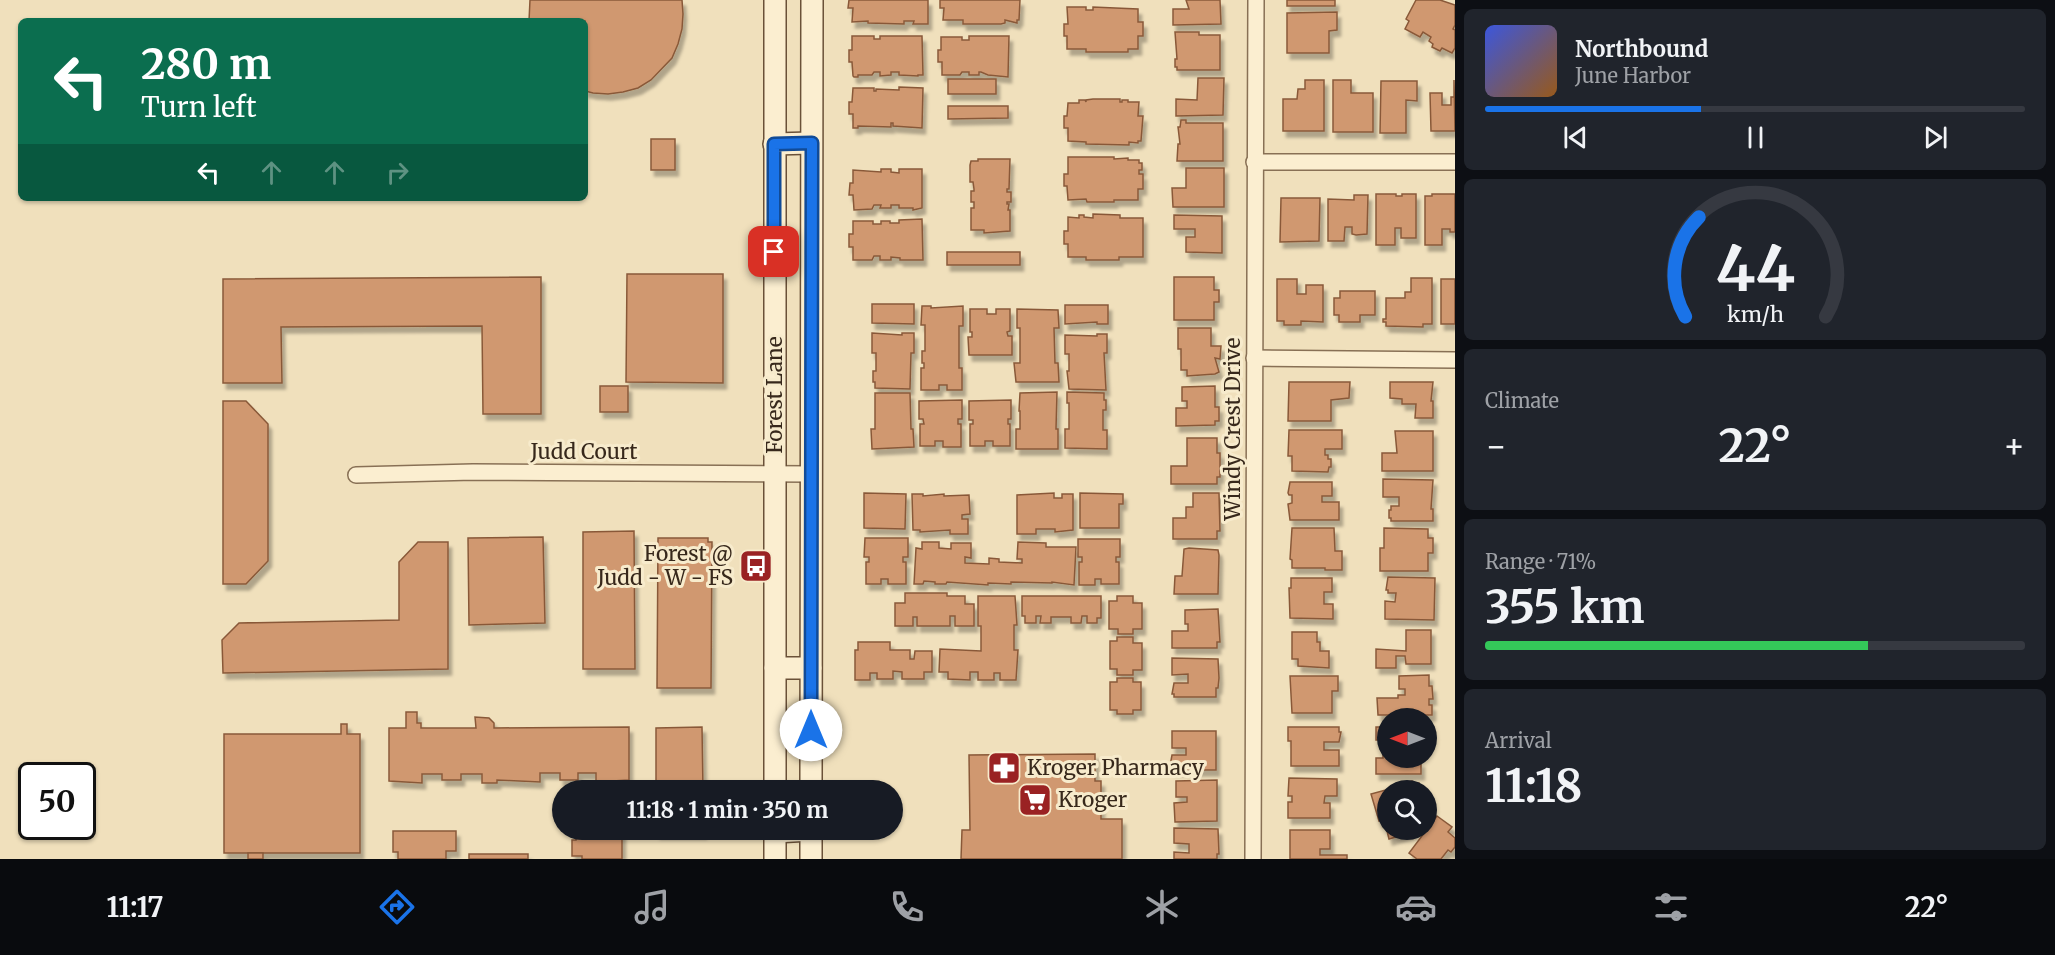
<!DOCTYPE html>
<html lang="en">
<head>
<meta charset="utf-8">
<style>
  body { margin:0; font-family:Merriweather,serif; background:#20242c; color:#f1f3f6; height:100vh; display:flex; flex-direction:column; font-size:22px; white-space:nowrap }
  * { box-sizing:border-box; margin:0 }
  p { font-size:20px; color:#9ea1a6 }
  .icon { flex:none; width:33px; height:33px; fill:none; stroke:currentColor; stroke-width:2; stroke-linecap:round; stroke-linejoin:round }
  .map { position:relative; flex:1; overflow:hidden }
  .side { display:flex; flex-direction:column; gap:9px; padding:9px; background:#0d0f14; width:600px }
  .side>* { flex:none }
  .top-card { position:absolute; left:18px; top:18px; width:570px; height:183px; border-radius:9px; box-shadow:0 2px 4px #0004; background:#0b6e4f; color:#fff; overflow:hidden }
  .needle { width:39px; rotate:270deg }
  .controls { position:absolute; left:1377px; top:708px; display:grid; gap:12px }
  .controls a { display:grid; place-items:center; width:60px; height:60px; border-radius:50%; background:#171b24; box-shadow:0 2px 4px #0004; font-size:30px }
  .speed { position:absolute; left:18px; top:762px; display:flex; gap:12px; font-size:30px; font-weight:700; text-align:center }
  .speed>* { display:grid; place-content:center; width:78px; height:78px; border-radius:50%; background:#171b24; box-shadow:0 2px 4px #0004; line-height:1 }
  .speed .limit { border:3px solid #111; border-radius:9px; background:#fff; color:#111 }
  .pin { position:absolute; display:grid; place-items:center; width:51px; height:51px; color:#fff; margin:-26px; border-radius:12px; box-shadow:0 3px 9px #0006 }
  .me { position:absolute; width:66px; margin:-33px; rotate:0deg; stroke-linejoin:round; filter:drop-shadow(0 0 4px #0008) }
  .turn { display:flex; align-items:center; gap:21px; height:126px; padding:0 24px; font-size:27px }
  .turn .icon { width:78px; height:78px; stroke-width:2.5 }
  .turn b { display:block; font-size:42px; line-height:51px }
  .lanes { display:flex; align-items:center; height:57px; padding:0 24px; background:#0003; justify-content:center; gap:30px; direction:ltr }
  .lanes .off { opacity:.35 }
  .big { font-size:45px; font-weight:700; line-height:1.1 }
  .side .tile { flex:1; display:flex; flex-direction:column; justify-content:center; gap:9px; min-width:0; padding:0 21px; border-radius:9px; background:#20242c }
  .side .dial { align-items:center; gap:0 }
  .dial svg { height:156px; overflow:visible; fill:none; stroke:#363941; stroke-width:7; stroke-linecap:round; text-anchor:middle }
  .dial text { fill:#f1f3f6; stroke:none }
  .song { display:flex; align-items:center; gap:18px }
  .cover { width:72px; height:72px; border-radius:9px; background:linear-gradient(135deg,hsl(230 70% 55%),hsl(30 70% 35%)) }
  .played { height:6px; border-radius:3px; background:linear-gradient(90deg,#1a73e8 40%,#363941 40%) }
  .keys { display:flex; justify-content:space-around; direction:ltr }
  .heat { display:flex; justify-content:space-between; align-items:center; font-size:33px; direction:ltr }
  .charge { height:9px; border-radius:4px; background:linear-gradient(90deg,#34c759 71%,#363941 0) }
  .trip { position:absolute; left:552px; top:780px; width:351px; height:60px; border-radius:30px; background:#171b24; box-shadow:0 2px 4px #0004; font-weight:700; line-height:60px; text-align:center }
  .tab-bar { display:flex; height:96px; justify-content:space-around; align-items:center; background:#090b0e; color:#9ea1a6 }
  .tab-bar .icon { width:42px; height:42px }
  .tab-bar .current { color:#1a73e8 }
  .tab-bar b { font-size:27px; color:#f1f3f6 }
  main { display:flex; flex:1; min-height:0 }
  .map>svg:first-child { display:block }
  .building { fill:#d09870; stroke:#895939; stroke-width:1.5; filter:url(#shadow) }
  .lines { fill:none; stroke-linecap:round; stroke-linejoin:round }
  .street-casing { stroke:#887055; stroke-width:18 }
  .secondary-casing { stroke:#6a5138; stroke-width:24 }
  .street { stroke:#fbeed0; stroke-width:15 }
  .secondary { stroke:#fbeed0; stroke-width:21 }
  .route-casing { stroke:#114b97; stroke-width:15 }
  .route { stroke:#1a73e8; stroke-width:10 }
  .labels { text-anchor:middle; stroke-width:6; stroke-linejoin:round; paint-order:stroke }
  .street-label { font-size:21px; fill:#37281b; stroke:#f7ebcc }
  .poi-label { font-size:21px; fill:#37281b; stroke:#f7ebcc; text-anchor:start }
</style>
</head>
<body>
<main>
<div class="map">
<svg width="1455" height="859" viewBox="0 0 1455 859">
  <defs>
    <filter id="shadow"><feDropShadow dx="3.5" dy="6" stdDeviation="1.5" flood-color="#0004"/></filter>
  </defs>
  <rect width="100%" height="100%" fill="#f0e0bc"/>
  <g class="building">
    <path d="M530,0H682L683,14L682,29L678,44L672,58L651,80L638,88L623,92L608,94L593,93L585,91V21H529Z"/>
    <path d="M849,0H928V24H913L914,21H904V24L868,23V21L852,22L853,8H848Z"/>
    <path d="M940,0H1020L1019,20H1017V23L1005,20V23L1001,24H963V20H943L944,8H940Z"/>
    <path d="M1186,0H1220L1221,24L1173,25V9H1189Z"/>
    <rect x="1287" y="0" width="48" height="6"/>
    <path d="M1416,0H1440L1455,5V25L1453,29L1455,30V48L1452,53L1442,48L1440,51L1432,47L1433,44L1429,41L1431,37L1423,32L1420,37L1405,29L1409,21L1406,19Z"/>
    <path d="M1067,7H1086V10H1093V7L1138,9V22H1143V36H1138V49H1128V52H1086V49H1067V36H1064V24H1068Z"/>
    <path d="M1337,12V30L1329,31V53H1287V13Z"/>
    <path d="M1175,32H1199V35H1220V70H1177V67H1175V59H1177Z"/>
    <path d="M852,36H874V39H880V36H922L923,75H918V76L899,75V72H891V75L880,76V72H874L872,75H858V77H854L853,76L852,62H849V50H852Z"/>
    <path d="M969,36H1009L1008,77L988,75L981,72H979V75H969V72H962L960,75H942V62H938V50H941V37H962V40H969Z"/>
    <path d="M1198,78H1224L1223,115L1176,116V99L1197,100Z"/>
    <rect x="948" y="79" width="48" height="15"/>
    <path d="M1305,80H1324V131H1283V99H1297L1298,89H1305Z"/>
    <path d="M1333,80H1351V93H1373V132H1333Z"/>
    <path d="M1454,80L1455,131H1431L1430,93H1442V105H1451V97H1454Z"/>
    <path d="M1381,81H1417V101L1406,100V133H1380Z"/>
    <path d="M899,87L923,88L922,128L893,126V123H891V127L858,126V128H853V114H849V102H852L853,88H874V91H876V89L899,90Z"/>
    <path d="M1093,99H1120V102H1122V100H1128V102H1139L1138,116H1143L1141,141H1138V143L1129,142V145L1086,144V142L1068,141V128H1064V116H1067L1068,103H1079V100H1085L1086,102V100Z"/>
    <path d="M948,106H1008V118L948,119Z"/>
    <path d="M1181,120H1186V123H1223V161H1177L1178,144H1180L1178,127H1180Z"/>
    <rect x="651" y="139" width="24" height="31"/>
    <path d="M1068,157H1114V159L1128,158V160H1139V163H1142V170H1139V174H1143V189H1138V200H1114V202H1087L1086,199L1068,200L1067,186H1064V174H1068Z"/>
    <path d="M978,159H1010L1009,189H1007V192H1011V202H1007V204H1009L1008,210H1010V231L984,233V230H971V208H974V202H971V191H974V189L973,182H970V165L971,161H978Z"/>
    <path d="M1186,168H1224V207H1173L1172,188H1186Z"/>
    <path d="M881,169H891V172L899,173V169H922V208L913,210V208H899V205H891V208H880L881,205H874L872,209L854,210L853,195H849L850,183H853V170L881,172Z"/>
    <path d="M1376,194H1396V196H1402V194H1416V238H1401V228H1395V245H1376Z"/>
    <path d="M1432,194H1455V232H1450V229H1442V245H1425V196H1432Z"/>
    <path d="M1354,195H1368L1367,234L1356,235L1352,234V227H1345L1344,241H1328V199L1354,200Z"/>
    <path d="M1281,198H1320L1319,241L1280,242Z"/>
    <path d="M1093,214L1120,215V218H1143V257H1119V260H1086V257H1068V244H1064V231H1068V217L1079,218V215H1084V217L1093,218Z"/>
    <path d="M1174,215L1222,216V253L1186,252V237H1195V229H1174Z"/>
    <path d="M922,219L923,260H900V258L891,257V260H880V256H874L872,260H853V247H849V234H853V221H873V224H881V221H890V223H899V220Z"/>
    <rect x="947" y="252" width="73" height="13"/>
    <path d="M627,274H723V383L626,382Z"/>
    <path d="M541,277V414H483L482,326L281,327L282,383H223V279Z"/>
    <path d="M1174,277H1214V290H1219V302H1214V320H1174Z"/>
    <path d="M1411,278H1432V324H1423V327L1386,326V322H1383V319H1386V298H1405V292H1411Z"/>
    <path d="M1277,279H1297V294H1306V285H1323V322L1301,321V325H1284V321H1277Z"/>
    <rect x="1441" y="279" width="14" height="45"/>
    <path d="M1340,291H1375V315H1360V322H1339V315H1334V298H1340Z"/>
    <path d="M872,304H914V324L872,323Z"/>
    <path d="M1065,305H1108V324H1097V322L1065,324Z"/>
    <path d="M922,306H931V308L963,306V326H959V368H962V390H947V385H939V390H921V368H924V363H922V351H925V325H921Z"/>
    <path d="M970,309H987V314H996V309H1010V331L1007,332L1008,336H1012V355H969L968,337H972V332H970Z"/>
    <path d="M1017,309L1058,310L1059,328H1054L1055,363H1058L1059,382H1016L1014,363H1020V328H1017Z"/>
    <path d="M1178,328H1211V346H1221L1220,359L1215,358L1219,372L1215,374L1187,376V370H1181V349H1178Z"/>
    <path d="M872,333L902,335V333H914V353H911L910,389L875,388V382H873V371H876V353H872Z"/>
    <path d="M1097,334H1107V353H1104L1106,390L1069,389L1067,371H1069V354H1065V335L1097,336Z"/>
    <path d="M1289,382H1350L1349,398L1331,400V421H1288Z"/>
    <path d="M1390,382H1433L1431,401H1433V418H1415L1416,404H1402V399L1390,398Z"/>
    <rect x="600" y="386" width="28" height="26"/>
    <path d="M1215,386V407H1219V421H1215V425L1176,426V408H1187V401H1182V387Z"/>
    <path d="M1057,392L1056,429H1058V449H1016V429H1020V411H1019L1020,393Z"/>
    <path d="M1067,392L1104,393V400H1106V410H1103V430H1107V449L1065,448V429H1069V403H1067Z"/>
    <path d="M875,393H910L911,429H913L914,447L872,449L871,429H875Z"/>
    <path d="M962,400V419H958V424H961V447H943V441H935V446H920V424H924L923,419H919V401Z"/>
    <path d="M1011,400V419H1008V424H1010V446H993V441H985V446H970V424H973V420H969V401Z"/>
    <path d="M223,401H246L268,424V561L246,584H223Z"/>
    <path d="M1289,430H1342V449H1325V455H1328V459H1331V467H1329L1328,472L1292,471V456H1288Z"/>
    <path d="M1395,431H1433V471H1382V453H1397Z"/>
    <path d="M1187,438H1217V453H1220V477H1217V484H1171V466H1187Z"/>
    <path d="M1383,479L1433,480L1431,509H1433V521H1391V518H1389V510H1391V506H1399V497H1383Z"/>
    <path d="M1290,482H1332V496H1322V502H1339V520H1290L1288,504L1292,503V495H1289L1288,493Z"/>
    <path d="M864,493L906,494L905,529L864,528Z"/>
    <path d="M1054,493V498H1062V494H1073V530L1055,532V529H1036V534H1017V495Z"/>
    <path d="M1080,493L1123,494V504H1119V528H1080Z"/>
    <path d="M1193,493H1219L1220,531H1217V539H1173V518H1186V507H1193Z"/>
    <path d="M912,494H923V496L944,494V496L969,495L970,514L962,515V519H968V534H950V530L920,532V530H913Z"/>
    <path d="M1292,528H1334L1335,551H1342V570H1325V568H1292V560L1290,559Z"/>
    <path d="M1384,528L1428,529V538H1433V553H1428V571H1380V548H1384Z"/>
    <path d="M634,531L635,669H583V532Z"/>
    <path d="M543,537L545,623L469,625L468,538Z"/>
    <path d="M658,538H708V542H712L711,688H657Z"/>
    <path d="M865,538H908V557H903V562H906V584H888V579H881V584H866V562H869V557H864Z"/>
    <path d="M1078,539H1120V557H1116V562H1119V584H1101V579H1095V585H1079V562H1082V557H1078Z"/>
    <path d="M418,542H448V669L223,673L222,640L239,623L399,620V562Z"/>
    <path d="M922,542H939V548L951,549V543H971V558L965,557V563L989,564V558L999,559V562L1022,563V559H1017L1018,542L1046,543V547H1076L1074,585L1052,582V583L1011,582V584L988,583V585L947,582L946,584H935V582L924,581L923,584H914L916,548L922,549Z"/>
    <path d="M1189,548L1218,550L1219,555L1218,594H1174L1175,576H1182L1184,549Z"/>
    <path d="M1388,577L1435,578L1434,620L1385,619V601L1395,602L1396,593H1388V590H1386Z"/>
    <path d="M1291,578H1332V592H1324V604H1333V619L1290,618L1289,588H1291Z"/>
    <path d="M905,593H947V596H965V604H974V626H955V616H950V626H917V617H913V626H895V603H905Z"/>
    <path d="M978,596H1015L1017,625H1014V650H1018L1016,680H1000V673H994V680H978V672H970V680L948,679V672H939L940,649L981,651V626H978Z"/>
    <path d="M1022,596H1101V618H1097V623H1087V616H1082L1081,623H1071V617H1051V623H1040L1041,616H1036V623H1025V616H1022Z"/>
    <path d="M1117,596H1133V603H1142V629H1133V634H1118V629H1109V601H1117Z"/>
    <path d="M1218,609L1220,642H1217V648H1172V631H1188V624H1185V610Z"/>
    <path d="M1406,630H1431V664H1406L1405,656H1396V668H1376V649L1406,651Z"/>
    <path d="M1292,632H1317V642H1320V651H1329V668L1298,666V659H1292Z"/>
    <path d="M1117,637H1133V643H1142V670H1133V675H1117V669H1110V641H1117Z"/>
    <path d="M858,642H890V650H910V659H914L915,651H932V672H924V679H902V672L893,671V679H877V673H870V680H855V650H858Z"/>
    <path d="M1172,658L1218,659L1219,678L1218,688H1216V697H1174V694H1172L1174,683H1188V674L1172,675Z"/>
    <path d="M1429,675V686H1432L1433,699H1429V705H1432V715H1378L1377,698H1398V695H1405V689H1399V676Z"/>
    <path d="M1290,676H1338V691H1332V713H1292Z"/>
    <path d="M1117,678H1133V682H1141V710H1133V714H1117V710H1110V682H1117Z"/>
    <path d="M406,712H417V723H421V728H476L475,717L489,718L494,723V728L629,727V780L596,782V773H578V780H560V773H540V782L497,780V783H482V774H461V780H442V774H422V783L389,781V728H406Z"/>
    <path d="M341,724H347V734H360V853H224V734H341Z"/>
    <path d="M702,727L703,790H656V728Z"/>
    <path d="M1288,727H1339V732H1341L1339,742H1324V750H1339V766H1291V741H1288Z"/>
    <path d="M1376,727H1388V758H1413L1414,762H1421V774H1376V758H1383V740H1376Z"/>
    <path d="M1172,731H1216V770H1172V766H1170L1172,755H1186V748H1172Z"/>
    <path d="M1095,754V781H1101V819H1122V859H961L962,830H970L969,755Z"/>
    <path d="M1289,778L1337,779V796H1325L1324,803H1330V818H1288V802H1292V796H1288Z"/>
    <path d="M1217,780V821L1175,822L1174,803L1187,802V797H1176V781Z"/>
    <path d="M1412,781L1413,785L1419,783L1421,790H1405L1403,784Z"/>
    <path d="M1400,786L1403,790H1388V830H1413V832L1389,839L1384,819L1379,821L1371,794Z"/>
    <path d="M1437,816L1452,827L1448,832L1455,838V847L1451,852L1448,850L1441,859H1417L1409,853Z"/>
    <path d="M1174,828L1218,829L1219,854H1217V859H1174V852L1189,853V844L1174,843Z"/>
    <path d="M576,830H622V859H582V856H572V840H576Z"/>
    <rect x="657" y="830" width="46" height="3"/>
    <path d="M1290,830H1330V849H1320V855H1347V859H1290Z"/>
    <path d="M393,831H456V851H446V859H398V852H393Z"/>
    <rect x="248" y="853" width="15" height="6"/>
    <rect x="469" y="854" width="59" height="5"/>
  </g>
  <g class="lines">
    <g class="street-casing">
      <g id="street">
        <path d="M1254,162H1455"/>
        <path d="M1254,358L1455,360"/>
        <path d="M356,475L473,472L812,474"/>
        <path d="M1253,859L1256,0"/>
      </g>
    </g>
    <g class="secondary-casing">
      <g id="secondary">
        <path d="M774,144L811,143"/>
        <path d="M775,668H811"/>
        <path d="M775,790V0"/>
        <path d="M811,790L812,0"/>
        <path d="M775,830V859"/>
        <path d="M775,832L811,830"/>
        <path d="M811,859V830"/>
      </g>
    </g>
    <use href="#street" class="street"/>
    <use href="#secondary" class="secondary"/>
  </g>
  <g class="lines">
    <g class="route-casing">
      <path id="route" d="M774,252V144L812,143L811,730"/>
    </g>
    <use href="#route" class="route"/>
  </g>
  <defs>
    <g id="bus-square" transform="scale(1.725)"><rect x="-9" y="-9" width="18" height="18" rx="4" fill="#9a2223" stroke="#f7ebcc"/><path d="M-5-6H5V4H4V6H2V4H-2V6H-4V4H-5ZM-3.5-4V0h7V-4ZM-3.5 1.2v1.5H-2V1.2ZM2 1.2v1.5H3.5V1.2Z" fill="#fff"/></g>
    <g id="pharmacy-square" transform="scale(1.725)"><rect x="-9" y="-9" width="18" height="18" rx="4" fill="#9a2223" stroke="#f7ebcc"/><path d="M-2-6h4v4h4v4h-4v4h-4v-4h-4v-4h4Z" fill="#fff"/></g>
    <g id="supermarket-square" transform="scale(1.725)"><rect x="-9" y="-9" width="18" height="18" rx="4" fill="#9a2223" stroke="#f7ebcc"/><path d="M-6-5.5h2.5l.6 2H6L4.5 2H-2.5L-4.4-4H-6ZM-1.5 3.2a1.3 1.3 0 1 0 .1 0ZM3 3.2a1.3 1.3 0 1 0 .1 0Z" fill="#fff"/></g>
  </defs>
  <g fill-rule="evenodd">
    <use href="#bus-square" x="756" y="566"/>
    <use href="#pharmacy-square" x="1004" y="768"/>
    <use href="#supermarket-square" x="1035" y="800"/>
  </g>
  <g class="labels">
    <g class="street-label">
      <text transform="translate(775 395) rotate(-90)" y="7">Forest Lane</text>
      <text transform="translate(1233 429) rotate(-90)" y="7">Windy Crest Drive</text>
      <text x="584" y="459">Judd Court</text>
    </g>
    <g class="poi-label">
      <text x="733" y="561" text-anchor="end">Forest @<tspan x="733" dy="24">Judd - W - FS</tspan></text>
      <text x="1027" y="775">Kroger Pharmacy</text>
      <text x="1058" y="807">Kroger</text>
    </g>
  </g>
</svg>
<div class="controls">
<a><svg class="needle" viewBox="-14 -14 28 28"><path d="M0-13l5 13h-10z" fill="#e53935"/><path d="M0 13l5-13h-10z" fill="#9ea1a6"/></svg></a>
<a><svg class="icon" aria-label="search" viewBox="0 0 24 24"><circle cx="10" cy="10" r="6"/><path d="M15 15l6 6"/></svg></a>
</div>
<div class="speed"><div class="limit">50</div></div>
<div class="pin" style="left:774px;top:252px;background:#d93025"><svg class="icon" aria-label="arrive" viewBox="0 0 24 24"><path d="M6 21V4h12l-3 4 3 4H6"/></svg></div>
<svg class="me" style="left:811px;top:730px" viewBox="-20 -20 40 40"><circle r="19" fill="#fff"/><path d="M0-13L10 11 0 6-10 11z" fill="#1a73e8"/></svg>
<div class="trip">11:18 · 1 min · 350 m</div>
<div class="top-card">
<div class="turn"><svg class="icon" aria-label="left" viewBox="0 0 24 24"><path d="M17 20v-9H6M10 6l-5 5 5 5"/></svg><div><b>280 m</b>Turn left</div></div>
<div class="lanes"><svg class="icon" aria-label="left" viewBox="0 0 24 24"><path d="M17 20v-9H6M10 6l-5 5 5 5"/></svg><svg class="icon off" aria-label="ahead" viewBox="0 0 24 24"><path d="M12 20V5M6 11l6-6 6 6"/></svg><svg class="icon off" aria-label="ahead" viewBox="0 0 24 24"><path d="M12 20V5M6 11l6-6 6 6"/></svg><svg class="icon off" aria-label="right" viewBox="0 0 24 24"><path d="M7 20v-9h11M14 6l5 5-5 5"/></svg></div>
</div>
</div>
<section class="side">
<div class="tile">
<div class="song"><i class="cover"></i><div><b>Northbound</b><p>June Harbor</p></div></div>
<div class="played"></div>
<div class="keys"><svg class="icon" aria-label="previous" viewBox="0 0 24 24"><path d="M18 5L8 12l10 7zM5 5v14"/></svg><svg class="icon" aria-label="pause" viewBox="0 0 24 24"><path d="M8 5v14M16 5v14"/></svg><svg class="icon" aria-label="next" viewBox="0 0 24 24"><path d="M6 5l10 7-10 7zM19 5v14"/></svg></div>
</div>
<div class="tile dial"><svg viewBox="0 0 100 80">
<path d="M14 69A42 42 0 1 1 86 69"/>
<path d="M14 69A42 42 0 0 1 21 18" stroke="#1a73e8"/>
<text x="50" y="56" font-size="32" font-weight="700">44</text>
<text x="50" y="72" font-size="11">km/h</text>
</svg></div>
<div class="tile"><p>Climate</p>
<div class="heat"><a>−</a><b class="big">22°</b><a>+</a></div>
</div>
<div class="tile"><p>Range · 71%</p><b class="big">355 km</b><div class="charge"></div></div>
<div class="tile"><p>Arrival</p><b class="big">11:18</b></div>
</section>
</main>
<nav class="tab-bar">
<b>11:17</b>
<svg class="icon current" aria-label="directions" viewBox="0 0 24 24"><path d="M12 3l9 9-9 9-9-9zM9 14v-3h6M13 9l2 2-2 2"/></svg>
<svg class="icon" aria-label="music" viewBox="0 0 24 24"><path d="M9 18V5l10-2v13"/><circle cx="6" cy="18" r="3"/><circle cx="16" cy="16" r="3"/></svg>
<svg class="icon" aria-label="phone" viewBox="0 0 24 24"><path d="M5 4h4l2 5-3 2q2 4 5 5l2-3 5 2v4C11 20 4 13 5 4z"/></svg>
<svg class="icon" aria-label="climate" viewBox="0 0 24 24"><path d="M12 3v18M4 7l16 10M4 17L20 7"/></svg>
<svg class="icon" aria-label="car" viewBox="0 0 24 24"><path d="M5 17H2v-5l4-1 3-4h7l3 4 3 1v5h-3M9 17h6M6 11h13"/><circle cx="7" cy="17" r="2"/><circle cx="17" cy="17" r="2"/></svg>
<svg class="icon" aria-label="filters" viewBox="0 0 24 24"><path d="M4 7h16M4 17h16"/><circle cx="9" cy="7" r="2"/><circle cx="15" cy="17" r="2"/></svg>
<b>22°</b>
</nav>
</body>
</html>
